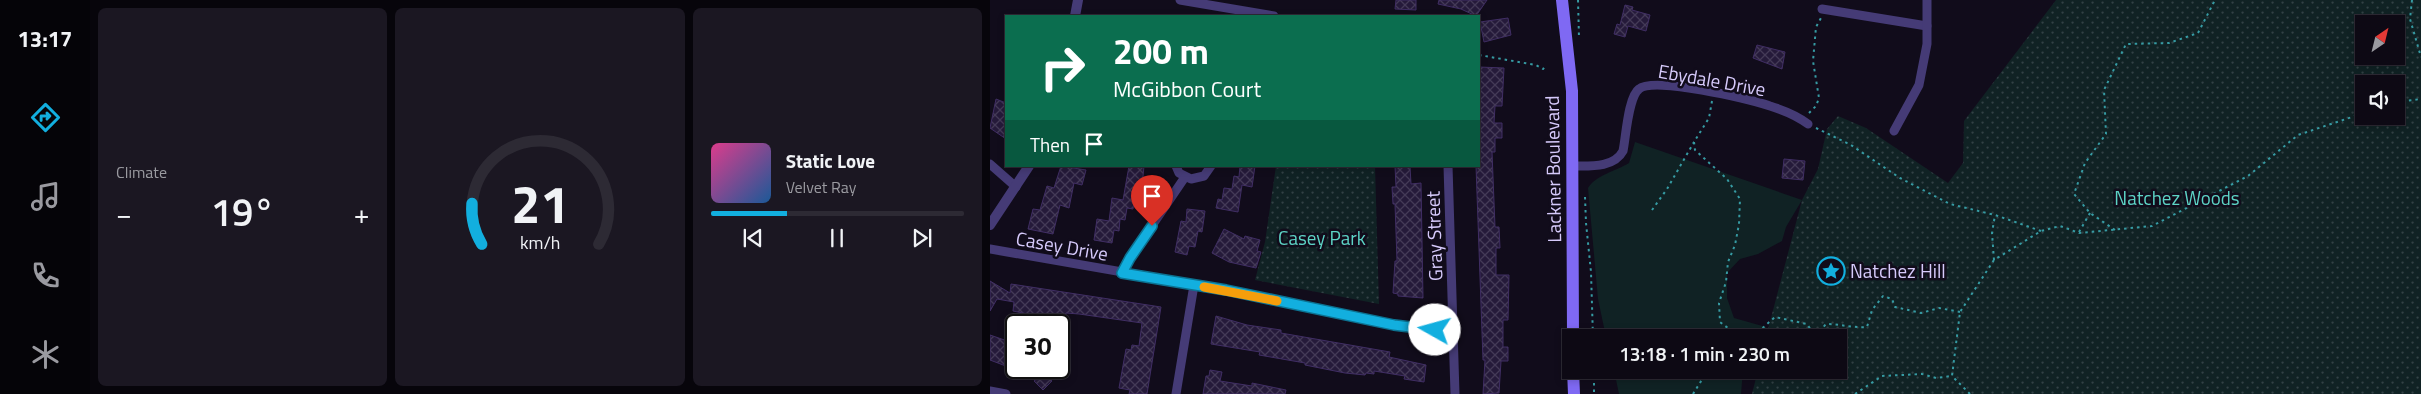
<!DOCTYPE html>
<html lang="en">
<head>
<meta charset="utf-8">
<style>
  body { margin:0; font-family:"Titillium Web",sans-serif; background:#1b1722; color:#f1f3f6; height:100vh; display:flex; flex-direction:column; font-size:19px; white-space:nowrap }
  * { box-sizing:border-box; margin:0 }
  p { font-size:16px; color:#9a9aa0 }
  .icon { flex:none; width:28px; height:28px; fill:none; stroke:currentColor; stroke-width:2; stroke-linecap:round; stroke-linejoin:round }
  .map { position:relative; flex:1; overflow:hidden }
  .drawer { display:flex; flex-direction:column; gap:8px; padding:8px; background:#07050b; width:900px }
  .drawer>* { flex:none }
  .hud { position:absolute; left:15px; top:15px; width:475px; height:152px; border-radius:0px; box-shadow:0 2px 8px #0003,0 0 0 1px #2d2a34; background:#0b6e4f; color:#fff; overflow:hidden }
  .needle { width:32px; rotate:35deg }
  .fabs { position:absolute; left:1365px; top:15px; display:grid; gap:10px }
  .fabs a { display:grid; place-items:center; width:50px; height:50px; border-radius:0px; background:#0d0914; box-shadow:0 2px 8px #0003,0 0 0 1px #2d2a34; font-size:25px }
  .speed { position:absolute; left:15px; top:314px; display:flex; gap:10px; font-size:25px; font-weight:700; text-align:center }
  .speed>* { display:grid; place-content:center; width:65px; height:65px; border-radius:50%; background:#0d0914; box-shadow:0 2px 8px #0003,0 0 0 1px #2d2a34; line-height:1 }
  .speed .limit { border:2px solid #111; border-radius:8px; background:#fff; color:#111 }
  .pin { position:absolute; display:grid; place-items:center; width:42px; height:42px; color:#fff; margin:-51px -21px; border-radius:50% 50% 50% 0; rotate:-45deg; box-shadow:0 0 5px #0007 }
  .pin .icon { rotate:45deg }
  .me { position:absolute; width:55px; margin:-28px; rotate:277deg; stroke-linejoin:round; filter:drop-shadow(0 0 4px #0008) }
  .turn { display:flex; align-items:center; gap:18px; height:105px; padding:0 25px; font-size:22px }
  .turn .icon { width:65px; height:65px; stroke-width:2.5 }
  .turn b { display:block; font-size:35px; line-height:42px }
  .then { display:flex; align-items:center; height:48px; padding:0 25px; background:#0003; gap:10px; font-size:19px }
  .big { font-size:38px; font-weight:600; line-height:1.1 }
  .drawer .card { flex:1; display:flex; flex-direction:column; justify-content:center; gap:8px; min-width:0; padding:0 18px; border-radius:8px; background:#1b1722 }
  .drawer .dial { align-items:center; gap:0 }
  .dial svg { height:130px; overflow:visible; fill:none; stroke:#2d2a34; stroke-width:7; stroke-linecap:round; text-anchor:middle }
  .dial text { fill:#f1f3f6; stroke:none }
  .song { display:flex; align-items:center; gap:15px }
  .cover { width:60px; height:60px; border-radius:8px; background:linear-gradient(135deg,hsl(330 70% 55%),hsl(210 70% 35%)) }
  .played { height:5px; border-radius:2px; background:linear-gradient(90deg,#12afdf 30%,#2d2a34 30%) }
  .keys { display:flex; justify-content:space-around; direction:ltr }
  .heat { display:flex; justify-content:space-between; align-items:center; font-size:28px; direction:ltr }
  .drawer .tiles { flex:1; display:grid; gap:8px; grid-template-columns:repeat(3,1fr) }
  .trip { position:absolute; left:572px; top:329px; width:285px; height:50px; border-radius:0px; background:#0d0914; box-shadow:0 2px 8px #0003,0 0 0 1px #2d2a34; font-weight:600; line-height:50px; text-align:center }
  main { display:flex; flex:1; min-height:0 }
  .menu { display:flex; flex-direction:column; width:90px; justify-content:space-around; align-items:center; background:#050408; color:#9a9aa0 }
  .menu .icon { width:35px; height:35px }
  .menu .selected { color:#12afdf }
  .menu b { font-size:22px; color:#f1f3f6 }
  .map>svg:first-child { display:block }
  .grass { fill:#102224 }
  .park { fill:url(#park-dots); fill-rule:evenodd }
  .building { fill:url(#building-cross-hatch); stroke:#402e64 }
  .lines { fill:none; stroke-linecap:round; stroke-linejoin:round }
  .path { stroke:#369ba3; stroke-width:2; stroke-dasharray:2.5 4; stroke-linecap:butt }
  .minor { stroke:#453b76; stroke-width:9 }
  .tertiary { stroke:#453b76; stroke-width:10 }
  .secondary { stroke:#7f69f3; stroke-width:12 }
  .route-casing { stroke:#0c7291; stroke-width:12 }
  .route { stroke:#12afdf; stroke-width:9 }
  .slow { stroke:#f59e0b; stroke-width:9 }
  .labels { text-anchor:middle; stroke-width:5; stroke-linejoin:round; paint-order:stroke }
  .street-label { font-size:19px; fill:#d6cafb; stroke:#110c1b }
  .park-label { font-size:19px; fill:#5dd4c6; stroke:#110c1b }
  .poi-label { font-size:19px; fill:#d6cafb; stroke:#110c1b; text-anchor:start }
</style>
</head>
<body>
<main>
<nav class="menu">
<b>13:17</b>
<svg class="icon selected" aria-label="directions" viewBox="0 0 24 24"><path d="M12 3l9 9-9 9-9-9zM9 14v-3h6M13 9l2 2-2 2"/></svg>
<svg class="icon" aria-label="music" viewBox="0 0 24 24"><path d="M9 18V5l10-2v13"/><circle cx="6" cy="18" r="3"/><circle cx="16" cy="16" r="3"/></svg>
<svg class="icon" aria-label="phone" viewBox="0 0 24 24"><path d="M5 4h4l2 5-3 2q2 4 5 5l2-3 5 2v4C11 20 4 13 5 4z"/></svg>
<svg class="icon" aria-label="climate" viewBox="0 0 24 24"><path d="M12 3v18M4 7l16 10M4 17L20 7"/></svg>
</nav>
<section class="drawer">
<div class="tiles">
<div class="card"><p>Climate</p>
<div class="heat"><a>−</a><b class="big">19°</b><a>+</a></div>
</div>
<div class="card dial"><svg viewBox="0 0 100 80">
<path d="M14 69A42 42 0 1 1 86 69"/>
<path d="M14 69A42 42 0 0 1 8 44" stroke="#12afdf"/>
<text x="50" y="56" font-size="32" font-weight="700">21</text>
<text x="50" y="72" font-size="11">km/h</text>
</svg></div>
<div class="card">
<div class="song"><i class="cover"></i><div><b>Static Love</b><p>Velvet Ray</p></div></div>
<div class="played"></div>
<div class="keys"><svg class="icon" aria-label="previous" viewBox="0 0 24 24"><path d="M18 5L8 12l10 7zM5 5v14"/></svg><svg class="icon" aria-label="pause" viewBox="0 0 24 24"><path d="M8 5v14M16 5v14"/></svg><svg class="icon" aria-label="next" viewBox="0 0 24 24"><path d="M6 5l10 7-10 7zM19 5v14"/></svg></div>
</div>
</div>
</section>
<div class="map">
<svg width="1431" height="394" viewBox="0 0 1431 394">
  <defs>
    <pattern id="park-dots" width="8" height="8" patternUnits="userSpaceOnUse" patternTransform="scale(1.25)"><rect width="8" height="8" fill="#102224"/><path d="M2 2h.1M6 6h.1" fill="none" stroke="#324145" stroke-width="1.8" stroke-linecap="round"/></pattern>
    <pattern id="building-cross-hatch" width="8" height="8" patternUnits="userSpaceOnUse" patternTransform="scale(1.25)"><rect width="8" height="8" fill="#251a3a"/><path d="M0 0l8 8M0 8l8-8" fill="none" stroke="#443a57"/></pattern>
  </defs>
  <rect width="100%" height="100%" fill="#110c1b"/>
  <g class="grass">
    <path d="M645,142L812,200L796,227L792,241L768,254L750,259L737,273V298L744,318L776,327L782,337H616L608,299L598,188C606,175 626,171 639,163Z"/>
    <path d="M624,370H753L751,394H629Z"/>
  </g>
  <g class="park">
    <path d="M1066,0H1431V394H762L768,370H849V338L776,337L812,200L828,169L837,129L848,116L876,128L958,183L973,163L974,121ZM1374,24H1406V56H1374ZM1374,84H1406V116H1374Z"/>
    <path d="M286,166H385L389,304L265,280L275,242Z"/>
  </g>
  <g class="building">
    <path d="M406,0H426V10L405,9Z"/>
    <path d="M449,0H497L486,16L471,9L448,4Z"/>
    <path d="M635,5L643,7L642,10L660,15L656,31L638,26L635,37L624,34L627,24L630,25Z"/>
    <path d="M518,18L521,35L494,42L490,22Z"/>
    <path d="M767,45L795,52L792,69L763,58Z"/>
    <path d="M489,67L514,68L512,106H505L504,123H512V138H505V152H502L505,227H509L510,248H506V275H519L518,320H513V347H518V361H511L509,393L493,394L495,360H493L486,166H489Z"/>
    <path d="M6,99L16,103V139L0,128Z"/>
    <path d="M794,159L815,161L813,180L792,178Z"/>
    <path d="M71,166L96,170L92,185L84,183L79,208L70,205L63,234L38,229L43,209L50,210L57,186L64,188Z"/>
    <path d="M139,166H154L151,197L145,196L143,209L137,208L135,220L130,219L129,231L124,230L122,243L104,240L107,219L119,221L122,198L133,200Z"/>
    <path d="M250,166H265L262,187L252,185L248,212L226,208L228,199L232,200L234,188L242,189L244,176L249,177Z"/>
    <path d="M405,166H420L421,184L431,183L433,298L408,296V294L403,293L405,261H407L405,204H403L402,187H406Z"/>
    <path d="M197,209L215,211L212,232L208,231L205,247L199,246L197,255L185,252L191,221L196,222Z"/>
    <path d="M234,229L254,239L255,236L270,240L267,251L271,252L266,268L239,262L222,253Z"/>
    <path d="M0,281L20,293L21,284L171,307L157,394H139L140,390L129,388L136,349L141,350L142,345L149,346L152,323L89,314L76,313L75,318L47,316L23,311L24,302L7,299L0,311Z"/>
    <path d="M226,316L257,325L291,330V333L400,352L399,357L436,365L434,382L414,379L415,376L384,371V374L376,373L375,375L355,373L315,365V363L269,355L270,352L221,344Z"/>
    <path d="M0,335L26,344V362L23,361L21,368L0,360Z"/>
    <path d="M39,368H69L59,378L62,381L53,390L44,381L49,377Z"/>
    <path d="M220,370L232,372L230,381L262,386V383L296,390L295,394H213L216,376H219Z"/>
  </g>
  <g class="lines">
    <g class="path">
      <path d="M588,0L589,38"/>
      <path d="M1422,0L1420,19L1431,57"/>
      <path d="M489,55L546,65L553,69L555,67"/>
      <path d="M722,101L719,118L704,142L705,150L737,179L750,199L749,224L745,245L738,262L736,282L729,303L730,322L747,335"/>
      <path d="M1406,102L1431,99"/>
      <path d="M819,113L826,106L829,98L823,61L826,27L831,18"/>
      <path d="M826,128L861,145L910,178L960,204L1005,215L1051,231"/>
      <path d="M595,197L596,223L601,272L603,338"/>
      <path d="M662,210L677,189L704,142"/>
      <path d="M1125,230L1100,213L1084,194L1095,163L1116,134L1114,90L1136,44L1179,43L1208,33L1225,0"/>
      <path d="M1089,232L1100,213"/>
      <path d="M1004,260L1002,233L1005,215"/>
      <path d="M743,338L747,335L767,333L785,317L817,324L821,330L830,331L836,324C850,324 862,328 877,327L882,310L893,296L902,299L905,307L931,313L949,308L970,312"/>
      <path d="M604,370V394"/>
      <path d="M703,394L718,370"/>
      <path d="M865,394L892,376L932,374L946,378L961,376"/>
      <path d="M980,394L962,376L970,312L1004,260L1051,231L1070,226L1089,233L1162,226L1258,176L1308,135L1374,113"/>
    </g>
    <g class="minor">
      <path d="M190,0L284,16"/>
      <path d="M832,9L937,26"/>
      <path d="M904,131L929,85L937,44V0"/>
      <path d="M0,164L26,187"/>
      <path d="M186,166L189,173L201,179L214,176L221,166"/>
      <path d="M458,166L465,394"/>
      <path d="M583,166C600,166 624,168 633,151C636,137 638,97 649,89C663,76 759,99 780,106C793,110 806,115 818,124"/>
      <path d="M0,249L236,290L404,325L464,333"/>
      <path d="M132,273L140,258L195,177"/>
      <path d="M0,391L16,394"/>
      <path d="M186,394L204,285"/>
    </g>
    <g class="tertiary">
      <path d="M85,16L88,0"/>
      <path d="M0,225L39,166"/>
    </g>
    <g class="secondary">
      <path d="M572,0L582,91L583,338"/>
      <path d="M583,370L584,394"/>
    </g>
  </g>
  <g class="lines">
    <g class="route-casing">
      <path id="route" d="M162,226L140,258L132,273L236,290L404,325L445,330"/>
    </g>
    <use href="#route" class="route"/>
    <path class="slow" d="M214,287L287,301"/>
  </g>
  <defs>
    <g id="sight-ring" transform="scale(1.4375)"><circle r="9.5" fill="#110c1b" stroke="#12afdf" stroke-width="1.5"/><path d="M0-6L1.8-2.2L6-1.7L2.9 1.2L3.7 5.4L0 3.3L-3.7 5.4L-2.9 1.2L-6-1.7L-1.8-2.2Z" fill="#12afdf"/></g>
  </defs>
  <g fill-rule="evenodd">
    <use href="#sight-ring" x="841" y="271"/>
  </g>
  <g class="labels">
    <g class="street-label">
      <text transform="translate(722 80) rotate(10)" y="7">Ebydale Drive</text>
      <text transform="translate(563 169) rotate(-91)" y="7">Lackner Boulevard</text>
      <text transform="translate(444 236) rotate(-92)" y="7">Gray Street</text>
      <text transform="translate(72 246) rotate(10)" y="7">Casey Drive</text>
    </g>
    <g class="park-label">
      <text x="1187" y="205">Natchez Woods</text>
      <text x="332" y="245">Casey Park</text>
    </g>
    <g class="poi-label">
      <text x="860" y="278">Natchez Hill</text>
    </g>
  </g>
</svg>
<div class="fabs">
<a><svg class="needle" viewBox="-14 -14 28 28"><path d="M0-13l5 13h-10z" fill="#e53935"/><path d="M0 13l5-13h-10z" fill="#9a9aa0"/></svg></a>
<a><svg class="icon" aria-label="sound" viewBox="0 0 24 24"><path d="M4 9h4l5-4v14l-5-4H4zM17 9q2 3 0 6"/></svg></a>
</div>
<div class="speed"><div class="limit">30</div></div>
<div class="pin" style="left:162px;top:226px;background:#d93025"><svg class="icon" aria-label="arrive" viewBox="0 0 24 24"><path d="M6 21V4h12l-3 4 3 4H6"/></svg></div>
<svg class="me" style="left:445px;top:330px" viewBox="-20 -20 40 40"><circle r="19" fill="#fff"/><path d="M0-13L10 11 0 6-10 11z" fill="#12afdf"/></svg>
<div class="trip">13:18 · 1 min · 230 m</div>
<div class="hud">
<div class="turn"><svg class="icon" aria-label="right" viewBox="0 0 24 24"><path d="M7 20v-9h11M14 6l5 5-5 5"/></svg><div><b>200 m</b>McGibbon Court</div></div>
<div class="then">Then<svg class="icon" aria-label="arrive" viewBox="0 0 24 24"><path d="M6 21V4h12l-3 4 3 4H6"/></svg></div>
</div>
</div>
</main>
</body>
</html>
